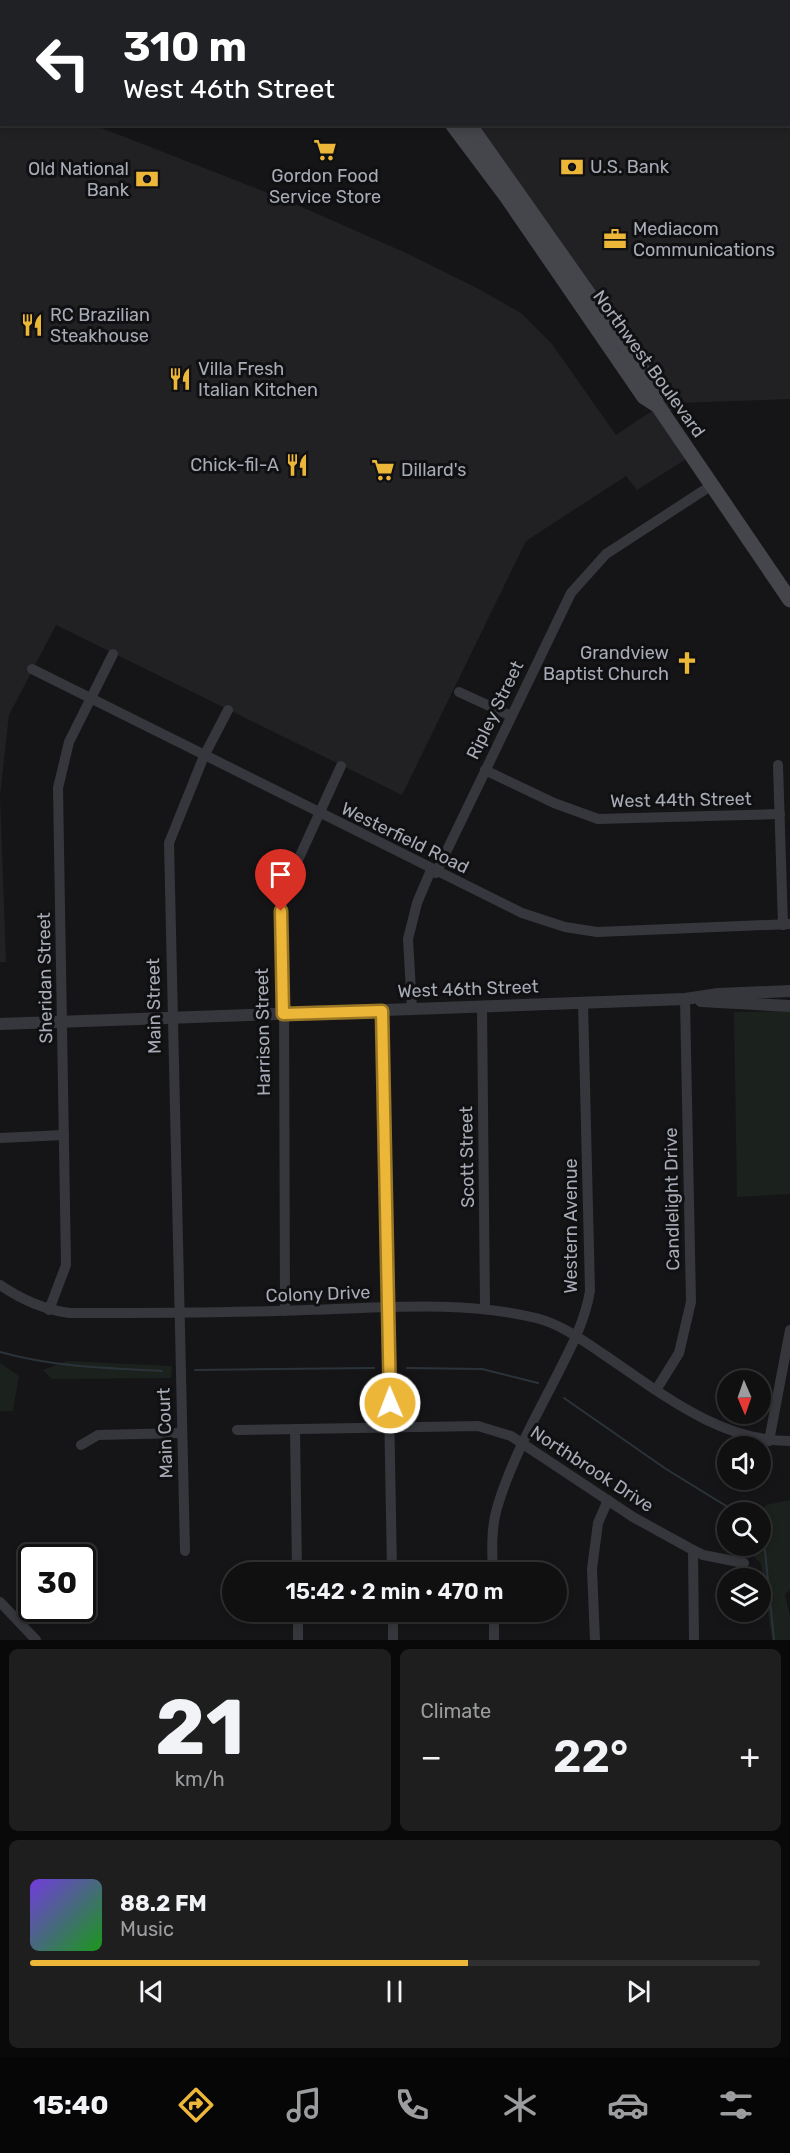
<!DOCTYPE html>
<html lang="en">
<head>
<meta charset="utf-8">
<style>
  body { margin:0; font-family:Rubik,sans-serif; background:#1e1e1f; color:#f1f3f6; height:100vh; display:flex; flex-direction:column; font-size:22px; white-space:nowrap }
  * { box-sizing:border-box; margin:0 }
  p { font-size:20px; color:#9c9d9f }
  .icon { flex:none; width:33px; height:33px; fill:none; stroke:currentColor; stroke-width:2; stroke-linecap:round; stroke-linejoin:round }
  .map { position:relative; height:1640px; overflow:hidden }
  .side { display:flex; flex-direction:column; gap:9px; padding:9px; background:#090909; flex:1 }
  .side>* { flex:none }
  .guide { position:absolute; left:0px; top:0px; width:790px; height:126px; box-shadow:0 3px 9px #0003,0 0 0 2px #303031; background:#202124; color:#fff; overflow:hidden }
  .needle { width:39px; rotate:178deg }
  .buttons { position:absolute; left:717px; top:1370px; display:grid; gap:12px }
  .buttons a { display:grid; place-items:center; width:54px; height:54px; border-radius:50%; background:#101011; box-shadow:0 3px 9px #0003,0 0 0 2px #303031; font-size:30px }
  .speed { position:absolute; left:18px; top:1544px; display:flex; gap:12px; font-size:30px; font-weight:700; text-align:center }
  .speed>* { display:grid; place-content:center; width:78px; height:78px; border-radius:50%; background:#101011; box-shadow:0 3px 9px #0003,0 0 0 2px #303031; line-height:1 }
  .speed .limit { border:3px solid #111; border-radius:9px; background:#fff; color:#111 }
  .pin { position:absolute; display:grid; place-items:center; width:51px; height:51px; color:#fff; margin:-62px -26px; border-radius:50% 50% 50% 0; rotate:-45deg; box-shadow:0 0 6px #0007 }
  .pin .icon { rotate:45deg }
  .me { position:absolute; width:66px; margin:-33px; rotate:359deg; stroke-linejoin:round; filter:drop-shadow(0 0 4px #0008) }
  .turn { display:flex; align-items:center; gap:21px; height:126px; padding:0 24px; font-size:27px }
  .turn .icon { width:78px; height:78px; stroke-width:2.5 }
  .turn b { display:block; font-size:42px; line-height:51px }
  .big { font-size:45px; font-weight:600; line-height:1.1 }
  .side .widget { flex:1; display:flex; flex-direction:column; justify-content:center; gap:9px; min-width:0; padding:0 21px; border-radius:9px; background:#1e1e1f }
  .side .dial { align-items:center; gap:0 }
  .dial b { font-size:78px; line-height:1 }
  .song { display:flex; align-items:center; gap:18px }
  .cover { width:72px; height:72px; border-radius:9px; background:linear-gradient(135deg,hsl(260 70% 55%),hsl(120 70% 35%)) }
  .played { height:6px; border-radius:3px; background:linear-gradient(90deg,#ecb638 60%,#303031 60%) }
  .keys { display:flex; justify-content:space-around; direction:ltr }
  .heat { display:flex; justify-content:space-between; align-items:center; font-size:33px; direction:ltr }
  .side .tiles { flex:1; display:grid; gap:9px; grid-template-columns:1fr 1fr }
  .widget:last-child { grid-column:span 2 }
  .trip { position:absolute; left:222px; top:1562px; width:345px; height:60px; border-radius:30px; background:#101011; box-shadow:0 3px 9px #0003,0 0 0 2px #303031; font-weight:600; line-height:60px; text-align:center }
  .dock { display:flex; height:96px; justify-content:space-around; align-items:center; background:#060607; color:#9c9d9f }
  .dock .icon { width:42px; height:42px }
  .dock .selected { color:#ecb638 }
  .dock b { font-size:27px; color:#f1f3f6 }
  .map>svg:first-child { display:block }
  .built { fill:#212124 }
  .green { fill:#1b211c }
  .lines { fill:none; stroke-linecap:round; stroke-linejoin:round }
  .stream { stroke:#2b333a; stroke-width:2 }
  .minor { stroke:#36373c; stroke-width:10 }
  .tertiary { stroke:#36373c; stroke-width:12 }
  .secondary { stroke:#44464c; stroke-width:15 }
  .primary { stroke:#52545a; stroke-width:16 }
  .route-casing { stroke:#997624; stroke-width:15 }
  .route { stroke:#ecb638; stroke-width:10 }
  .labels { text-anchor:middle; stroke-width:6; stroke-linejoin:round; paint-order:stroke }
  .poi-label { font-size:18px; fill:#a7abb6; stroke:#101012; text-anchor:start }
  .street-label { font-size:18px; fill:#a7abb6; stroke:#101012 }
</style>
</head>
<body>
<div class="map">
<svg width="790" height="1640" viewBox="0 0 790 1640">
  <rect width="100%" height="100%" fill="#151517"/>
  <path class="built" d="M790,8V399L678,403L665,418L691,456L637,490L626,476L526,541L402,795L56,625L9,715L0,796L6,962H0V54L2,124L94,125L286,200L406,253L475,287L521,313L552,344L616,435L658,407L469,125L789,124Z"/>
  <g class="green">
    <path d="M790,1011V1194L737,1197L734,1012Z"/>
    <path d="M67,1361L172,1366L171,1378L52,1379L43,1370Z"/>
    <path d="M0,1363L19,1376L13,1411H0Z"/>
    <path d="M790,1500V1590L785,1594L790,1616V1640H772L761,1563L746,1550L748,1545H760L761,1517L766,1505Z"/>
  </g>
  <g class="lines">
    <g class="stream">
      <path d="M0,1352C53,1367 107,1368 162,1371"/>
      <path d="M407,1368L482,1369L538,1383"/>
      <path d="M195,1370L374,1368"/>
      <path d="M564,1398L666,1469L736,1512"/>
      <path d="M760,1535L765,1551L774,1640"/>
    </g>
    <g class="minor">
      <path d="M32,669L522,913L565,927L597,932L790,924"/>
      <path d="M459,692L511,716"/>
      <path d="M778,765L783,925"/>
      <path d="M485,770L554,803L598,819L780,814"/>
      <path d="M436,873L571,593L606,554L712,485"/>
      <path d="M482,1006L485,1308"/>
      <path d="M412,1009L408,939L417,903L431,870"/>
      <path d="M382,1011L392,1572"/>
      <path d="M0,1138L64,1135"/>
      <path d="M0,1285C22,1300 44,1310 70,1313C149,1313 227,1313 306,1310C383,1308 461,1300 536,1318C560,1324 581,1339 600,1352C659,1391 717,1441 790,1441"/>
      <path d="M49,1310L66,1265L58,788L69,742L113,654"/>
      <path d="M285,1311L284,1000L281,911L283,893L341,766"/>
      <path d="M656,1390L679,1353L691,1302L685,999"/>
      <path d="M295,1429L297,1572"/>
      <path d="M237,1430L478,1426L511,1436L633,1517L693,1550L703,1555L744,1563"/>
      <path d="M769,1441L790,1330"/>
      <path d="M81,1445L98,1435L182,1433"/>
      <path d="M693,1550L694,1640"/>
      <path d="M185,1551L169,843L204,756L228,710"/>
      <path d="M493,1572C492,1551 491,1529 497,1508C509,1467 531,1425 551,1387C567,1355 584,1326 590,1291L583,1003"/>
      <path d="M0,1602L36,1640"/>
      <path d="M298,1611V1640"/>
      <path d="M393,1611V1640"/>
      <path d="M494,1611V1640"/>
      <path d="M595,1640L592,1569L598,1523L608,1500"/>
    </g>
    <g class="tertiary">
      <path d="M72,0V2"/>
      <path d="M701,1001L790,1006"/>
      <path d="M0,1024L685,999L718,994L790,991"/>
    </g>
    <g class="secondary">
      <path d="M332,2L337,0"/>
      <path d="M452,124L506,196L644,397L658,406L790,600"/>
      <path d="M469,124L655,388L656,404"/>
    </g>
    <g class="primary">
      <path d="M372,2L407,0"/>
      <path d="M789,8H790"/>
      <path d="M0,31H2"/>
      <path d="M0,54H2"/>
    </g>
  </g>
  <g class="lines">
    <g class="route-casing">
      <path id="route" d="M281,911L283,1014L382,1011L390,1403"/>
    </g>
    <use href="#route" class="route"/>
  </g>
  <defs>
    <g id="supermarket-bare" transform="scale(1.8)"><path d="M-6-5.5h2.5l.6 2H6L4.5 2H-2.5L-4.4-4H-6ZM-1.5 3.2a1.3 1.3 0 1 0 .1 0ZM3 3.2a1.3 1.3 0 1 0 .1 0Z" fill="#ecb638" stroke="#101012" stroke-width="2.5" paint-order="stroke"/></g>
    <g id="bank-bare" transform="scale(1.8)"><path d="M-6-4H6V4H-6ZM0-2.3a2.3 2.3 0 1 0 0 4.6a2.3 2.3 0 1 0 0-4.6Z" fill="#ecb638" stroke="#101012" stroke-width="2.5" paint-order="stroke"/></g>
    <g id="office-bare" transform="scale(1.8)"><path d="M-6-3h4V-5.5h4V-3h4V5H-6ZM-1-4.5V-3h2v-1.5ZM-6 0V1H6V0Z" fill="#ecb638" stroke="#101012" stroke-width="2.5" paint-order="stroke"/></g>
    <g id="restaurant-bare" transform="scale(1.8)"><path d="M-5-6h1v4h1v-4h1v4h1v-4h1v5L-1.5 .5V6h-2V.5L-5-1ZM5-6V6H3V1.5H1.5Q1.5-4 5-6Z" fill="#ecb638" stroke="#101012" stroke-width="2.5" paint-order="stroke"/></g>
    <g id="church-bare" transform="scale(1.8)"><path d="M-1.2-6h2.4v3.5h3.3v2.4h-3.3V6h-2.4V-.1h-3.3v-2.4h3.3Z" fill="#ecb638" stroke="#101012" stroke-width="2.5" paint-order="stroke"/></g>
  </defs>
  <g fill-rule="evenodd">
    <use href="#supermarket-bare" x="325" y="150"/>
    <use href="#bank-bare" x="572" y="167"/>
    <use href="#bank-bare" x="147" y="179"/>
    <use href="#office-bare" x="615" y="239"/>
    <use href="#restaurant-bare" x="32" y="325"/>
    <use href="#restaurant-bare" x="180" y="379"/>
    <use href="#restaurant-bare" x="297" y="465"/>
    <use href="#supermarket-bare" x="383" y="470"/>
    <use href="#church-bare" x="687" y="663"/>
  </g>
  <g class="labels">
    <g class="poi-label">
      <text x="590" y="173">U.S. Bank</text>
      <text x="129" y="175" text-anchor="end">Old National<tspan x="129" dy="21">Bank</tspan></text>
      <text x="325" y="182" text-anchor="middle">Gordon Food<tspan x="325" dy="21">Service Store</tspan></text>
      <text x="633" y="235">Mediacom<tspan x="633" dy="21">Communications</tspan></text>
      <text x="50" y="321">RC Brazilian<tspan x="50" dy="21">Steakhouse</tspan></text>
      <text x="198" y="375">Villa Fresh<tspan x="198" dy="21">Italian Kitchen</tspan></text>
      <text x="279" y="471" text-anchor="end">Chick-fil-A</text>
      <text x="401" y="476">Dillard's</text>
      <text x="669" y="659" text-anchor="end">Grandview<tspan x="669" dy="21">Baptist Church</tspan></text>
    </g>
    <g class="street-label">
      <text transform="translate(649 364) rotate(54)" y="6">Northwest Boulevard</text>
      <text transform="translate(495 710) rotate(-64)" y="6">Ripley Street</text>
      <text transform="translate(681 800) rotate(-1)" y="6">West 44th Street</text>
      <text transform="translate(405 838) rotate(26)" y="6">Westerfield Road</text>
      <text transform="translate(45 978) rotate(-91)" y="6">Sheridan Street</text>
      <text transform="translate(468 989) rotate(-2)" y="6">West 46th Street</text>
      <text transform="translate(154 1006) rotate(-91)" y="6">Main Street</text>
      <text transform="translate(263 1032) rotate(-91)" y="6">Harrison Street</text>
      <text transform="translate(467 1157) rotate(-91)" y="6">Scott Street</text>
      <text transform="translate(672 1199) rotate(-91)" y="6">Candlelight Drive</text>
      <text transform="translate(571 1226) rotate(-90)" y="6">Western Avenue</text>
      <text transform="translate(318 1294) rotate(-2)" y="6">Colony Drive</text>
      <text transform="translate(165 1433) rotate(-92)" y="6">Main Court</text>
      <text transform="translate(592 1469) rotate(33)" y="6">Northbrook Drive</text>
    </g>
  </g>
</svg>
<div class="buttons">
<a><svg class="needle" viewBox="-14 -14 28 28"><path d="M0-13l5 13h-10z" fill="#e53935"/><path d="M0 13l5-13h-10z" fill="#9c9d9f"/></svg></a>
<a><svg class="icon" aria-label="sound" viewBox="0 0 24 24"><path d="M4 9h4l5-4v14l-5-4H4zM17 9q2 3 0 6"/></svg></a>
<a><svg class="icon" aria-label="search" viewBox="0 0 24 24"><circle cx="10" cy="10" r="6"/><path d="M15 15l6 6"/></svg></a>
<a><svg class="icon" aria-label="layers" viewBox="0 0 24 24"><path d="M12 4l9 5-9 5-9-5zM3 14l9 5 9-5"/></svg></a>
</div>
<div class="speed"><div class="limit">30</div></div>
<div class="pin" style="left:281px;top:911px;background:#d93025"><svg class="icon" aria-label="arrive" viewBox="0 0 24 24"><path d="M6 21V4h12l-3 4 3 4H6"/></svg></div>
<svg class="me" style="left:390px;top:1403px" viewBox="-20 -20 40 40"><circle r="17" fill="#ecb638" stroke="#fff" stroke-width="3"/><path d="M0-11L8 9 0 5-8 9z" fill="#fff"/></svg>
<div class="trip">15:42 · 2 min · 470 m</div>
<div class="guide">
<div class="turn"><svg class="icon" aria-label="left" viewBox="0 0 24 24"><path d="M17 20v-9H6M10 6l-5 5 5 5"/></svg><div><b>310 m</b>West 46th Street</div></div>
</div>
</div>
<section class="side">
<div class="tiles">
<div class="widget dial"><b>21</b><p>km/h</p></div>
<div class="widget"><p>Climate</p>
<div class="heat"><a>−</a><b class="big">22°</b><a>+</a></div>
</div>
<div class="widget">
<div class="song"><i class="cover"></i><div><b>88.2 FM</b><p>Music</p></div></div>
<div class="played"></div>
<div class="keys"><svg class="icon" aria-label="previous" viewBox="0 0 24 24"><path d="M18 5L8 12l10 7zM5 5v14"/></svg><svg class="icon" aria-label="pause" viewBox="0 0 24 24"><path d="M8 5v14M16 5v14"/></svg><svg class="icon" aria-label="next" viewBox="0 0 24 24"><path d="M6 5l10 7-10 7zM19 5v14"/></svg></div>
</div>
</div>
</section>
<nav class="dock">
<b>15:40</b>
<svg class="icon selected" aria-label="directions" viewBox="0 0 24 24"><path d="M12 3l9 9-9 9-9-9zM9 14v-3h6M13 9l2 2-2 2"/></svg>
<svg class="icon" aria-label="music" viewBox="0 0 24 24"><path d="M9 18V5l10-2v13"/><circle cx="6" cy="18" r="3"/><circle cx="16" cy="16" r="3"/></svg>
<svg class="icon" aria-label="phone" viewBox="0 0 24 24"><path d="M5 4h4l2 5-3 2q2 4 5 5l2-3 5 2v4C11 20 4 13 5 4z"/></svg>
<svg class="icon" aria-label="climate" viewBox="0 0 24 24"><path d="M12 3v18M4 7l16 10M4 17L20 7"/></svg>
<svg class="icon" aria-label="car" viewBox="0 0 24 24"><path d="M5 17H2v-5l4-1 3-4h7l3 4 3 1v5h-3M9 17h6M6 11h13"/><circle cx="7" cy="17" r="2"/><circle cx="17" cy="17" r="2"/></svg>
<svg class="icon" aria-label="filters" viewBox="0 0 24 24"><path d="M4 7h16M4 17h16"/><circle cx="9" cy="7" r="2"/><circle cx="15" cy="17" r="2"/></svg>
</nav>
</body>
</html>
